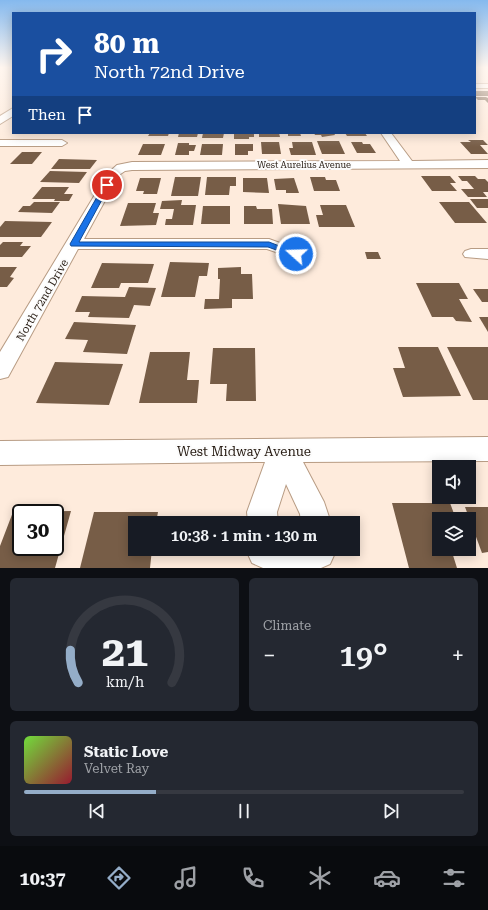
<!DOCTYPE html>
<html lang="en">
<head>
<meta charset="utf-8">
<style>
  body { margin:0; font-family:"Roboto Serif",serif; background:#242831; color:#f1f3f6; height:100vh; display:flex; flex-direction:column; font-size:15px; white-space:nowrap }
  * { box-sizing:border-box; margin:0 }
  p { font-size:13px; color:#9ea1a6 }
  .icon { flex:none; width:22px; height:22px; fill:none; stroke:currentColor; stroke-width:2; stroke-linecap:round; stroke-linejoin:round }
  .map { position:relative; height:568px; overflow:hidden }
  .details { display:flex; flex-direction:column; gap:10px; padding:10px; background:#0d0f14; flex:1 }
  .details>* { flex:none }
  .guide { position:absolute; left:12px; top:12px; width:464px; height:122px; border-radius:0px; box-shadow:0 2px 10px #0003; background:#1a4fa0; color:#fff; overflow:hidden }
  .fabs { position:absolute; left:432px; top:460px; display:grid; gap:8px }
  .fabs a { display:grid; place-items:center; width:44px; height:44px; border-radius:0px; background:#171b24; box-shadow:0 2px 10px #0003; font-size:20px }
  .speed { position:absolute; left:12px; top:504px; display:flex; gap:8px; font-size:20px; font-weight:700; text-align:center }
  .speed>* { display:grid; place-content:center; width:52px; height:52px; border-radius:50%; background:#171b24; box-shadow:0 2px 10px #0003; line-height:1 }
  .speed .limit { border:2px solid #111; border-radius:6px; background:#fff; color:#111 }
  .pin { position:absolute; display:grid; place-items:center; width:34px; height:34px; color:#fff; margin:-17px; border:2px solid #fff; border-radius:50%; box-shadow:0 1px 4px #0007 }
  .me { position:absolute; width:44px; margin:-22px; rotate:290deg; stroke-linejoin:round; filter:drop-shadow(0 0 3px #0008) }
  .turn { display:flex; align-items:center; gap:14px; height:84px; padding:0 16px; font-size:18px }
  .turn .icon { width:52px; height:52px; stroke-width:2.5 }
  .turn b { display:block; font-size:28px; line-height:34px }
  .then { display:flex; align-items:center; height:38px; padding:0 16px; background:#0003; gap:8px; font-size:15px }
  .big { font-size:30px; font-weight:600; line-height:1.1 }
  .details .tile { flex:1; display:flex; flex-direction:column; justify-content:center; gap:6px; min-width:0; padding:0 14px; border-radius:6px; background:#242831 }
  .details .dial { align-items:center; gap:0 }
  .dial svg { height:104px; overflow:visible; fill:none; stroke:#363941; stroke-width:7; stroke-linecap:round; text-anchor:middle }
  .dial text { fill:#f1f3f6; stroke:none }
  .song { display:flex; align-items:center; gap:12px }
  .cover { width:48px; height:48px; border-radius:6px; background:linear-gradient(135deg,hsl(100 70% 55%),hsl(350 70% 35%)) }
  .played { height:4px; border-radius:2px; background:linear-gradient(90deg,#94adc8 30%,#363941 30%) }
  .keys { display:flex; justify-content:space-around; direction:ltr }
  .heat { display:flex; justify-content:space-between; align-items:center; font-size:22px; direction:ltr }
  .details .tiles { flex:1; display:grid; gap:10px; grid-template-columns:1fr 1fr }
  .tile:last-child { grid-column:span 2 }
  .trip { position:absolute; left:128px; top:516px; width:232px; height:40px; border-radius:0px; background:#171b24; box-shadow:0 2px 10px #0003; font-weight:600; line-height:40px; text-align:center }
  .menu { display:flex; height:64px; justify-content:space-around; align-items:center; background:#090b0e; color:#9ea1a6 }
  .menu .icon { width:28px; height:28px }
  .menu .active { color:#94adc8 }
  .menu b { font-size:18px; color:#f1f3f6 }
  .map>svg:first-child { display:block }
  .building { fill:#775d47; fill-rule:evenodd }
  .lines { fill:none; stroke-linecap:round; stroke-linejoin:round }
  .minor-casing { stroke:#b89c84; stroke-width:2 }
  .minor { fill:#fff; fill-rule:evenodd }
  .route { fill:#1a73e8; stroke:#114b97 }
  .labels { text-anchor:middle; stroke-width:4; stroke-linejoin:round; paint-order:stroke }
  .far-street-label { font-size:9px; fill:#261b12; stroke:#fcfcfc }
  .street-label { font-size:11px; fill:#261b12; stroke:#fcfcfc }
  .near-street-label { font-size:13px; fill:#261b12; stroke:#fcfcfc }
</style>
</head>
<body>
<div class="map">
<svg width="488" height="568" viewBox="0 0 488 568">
  <rect width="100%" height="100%" fill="#feebdc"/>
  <g class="building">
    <rect x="475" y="91" width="13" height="5"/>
    <path d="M475,97H486L488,98V103L485,100H478Z"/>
    <path d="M150,133H169L168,136H148Z"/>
    <path d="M179,133H198L197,137H178Z"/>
    <path d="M203,133H224L223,138H202Z"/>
    <path d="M234,133H254V137H249V139H234Z"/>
    <path d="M259,133H279L280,137H259Z"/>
    <path d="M288,133H300L301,136H288Z"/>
    <path d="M314,133H334L335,135L322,137L321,135H315Z"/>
    <path d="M345,133H365L367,136H347Z"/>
    <path d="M468,140H483L488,145H480L488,154H471L460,142H471Z"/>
    <path d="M317,141H339L345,154H322Z"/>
    <path d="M261,142H279L281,154H262Z"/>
    <path d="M292,142H312L316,155H291L289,148H293Z"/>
    <path d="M351,142H362L363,144H370L376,153H357Z"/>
    <path d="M178,143H189V145H196L194,151H189V155H175Z"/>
    <path d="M143,144H165L161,155H138Z"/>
    <path d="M202,144H223L222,155H200Z"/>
    <path d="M235,144H253V151H248V155H235Z"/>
    <path d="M22,152H42L32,164H10Z"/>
    <path d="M59,159L97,160L90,169H51Z"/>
    <path d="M50,171L87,172L79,183L40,182Z"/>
    <path d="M421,176H450L456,183H450L457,191H432Z"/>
    <path d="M458,176H475L478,179H485L488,182V192H483L487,197H468L461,189H474L467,181H462Z"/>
    <path d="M175,177H201L198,196H171Z"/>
    <path d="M207,177H236V186H230L229,195H205Z"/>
    <path d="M310,177H325L326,180H336L340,191H314Z"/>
    <path d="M140,178H161L157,194H143L144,191H136Z"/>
    <path d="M243,178H267L269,193L243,192Z"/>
    <path d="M294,178L299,193H286V190H276L274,179Z"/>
    <path d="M42,187H69L64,194H73L69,201H54L55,199H32Z"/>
    <path d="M470,199H488V208H477Z"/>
    <path d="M182,200L181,205H196L193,225H165L166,219H172L174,209H160L162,201Z"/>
    <path d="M34,202H60L52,213L18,212L23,206H30Z"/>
    <path d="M439,202H469L487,223H455Z"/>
    <path d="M128,203H156L153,213H159L156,225L120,226Z"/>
    <path d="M278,204L306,206L310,224H281Z"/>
    <path d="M320,205H346L355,227H319L316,215H323Z"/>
    <path d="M203,206H230V224H201Z"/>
    <path d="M244,206H256L257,209H272L273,224H244Z"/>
    <path d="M5,221L52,222L41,237H0V227Z"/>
    <path d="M3,242H23L20,246H31L22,257H0V245Z"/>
    <path d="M365,252H378L381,259H367Z"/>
    <path d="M170,262L209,263L207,276H199L195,297H161Z"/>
    <path d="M102,263L154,264L148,283H121L119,288H91Z"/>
    <path d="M0,267H17L10,277L14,278L7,287H0Z"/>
    <path d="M241,267V274H252L253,299H232V308L204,309L205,299H219L220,279H218V268Z"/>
    <path d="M416,283H459L468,299H459L472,322L456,321L453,317H432Z"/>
    <path d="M129,287L156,288L150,306L134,305L129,318L88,317L90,312H75L82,296L125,297Z"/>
    <path d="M473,289H488V302H482Z"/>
    <path d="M479,317H488V332Z"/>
    <path d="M74,322L136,325L127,354L83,352L88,340L65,339Z"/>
    <path d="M398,347H438L461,396L403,397L393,368H405Z"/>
    <path d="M447,347H488V400H473Z"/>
    <path d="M213,348H255L256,401H226L227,384H210Z"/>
    <path d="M150,352H190L187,380H199L197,403H139Z"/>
    <path d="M55,362L123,364L109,405L36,403Z"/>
    <path d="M392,503H450L456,519H439V549H451L457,568H409Z"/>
    <path d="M465,507H488V552L482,553Z"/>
    <path d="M71,511L55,568H0V546L13,512ZM21,513H55V547H21Z"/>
    <path d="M94,512H158L156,523H135V549H152L150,568H80Z"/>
  </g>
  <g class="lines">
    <g class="minor-casing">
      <g id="minor">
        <rect x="475" y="84" width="13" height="4"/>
        <path d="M13,108V116L0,124V116Z"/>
        <path d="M381,133H391L412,161L488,160V168L132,170L125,171L119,175L84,239H269L302,251L304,254L302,257L296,259L290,257L267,249H78L8,377L0,379V352L108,173L117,165L132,162L400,161Z"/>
        <path d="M0,140H62L67,143L62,146H0Z"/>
        <path d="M471,249H488V259L465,257L463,254L465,251Z"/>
        <path d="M488,437V461L303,462L324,502L331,523H301L300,514L286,484L277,512L278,523H248L247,512L265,462L0,465V441Z"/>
        <path d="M249,549H333L335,553L330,564L321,568H263L252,563L247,552Z"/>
      </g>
    </g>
    <use href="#minor" class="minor"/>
  </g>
  <linearGradient id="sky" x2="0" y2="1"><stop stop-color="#85b9ee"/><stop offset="0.46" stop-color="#fff6ef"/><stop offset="1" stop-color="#fff6ef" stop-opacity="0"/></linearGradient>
  <rect width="488" height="147" fill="url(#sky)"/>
  <path class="route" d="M105,183L110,185L79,242H269L300,254L296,257L268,247L71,246L70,244Z"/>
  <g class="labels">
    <g class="far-street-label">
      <text x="304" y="168">West Aurelius Avenue</text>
    </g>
    <g class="street-label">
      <text transform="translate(42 300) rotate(-60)" y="4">North 72nd Drive</text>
    </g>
    <g class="near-street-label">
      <text x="244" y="456">West Midway Avenue</text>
    </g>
  </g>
</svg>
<div class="fabs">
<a><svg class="icon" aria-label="sound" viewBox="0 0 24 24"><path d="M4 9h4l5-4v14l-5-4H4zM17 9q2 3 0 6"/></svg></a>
<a><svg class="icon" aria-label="layers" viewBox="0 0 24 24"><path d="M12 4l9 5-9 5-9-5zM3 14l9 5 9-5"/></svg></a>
</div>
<div class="speed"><div class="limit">30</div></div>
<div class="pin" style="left:107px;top:185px;background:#d93025"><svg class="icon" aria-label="arrive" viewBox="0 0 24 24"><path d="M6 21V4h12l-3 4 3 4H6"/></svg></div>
<svg class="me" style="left:296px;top:254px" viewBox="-20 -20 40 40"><circle r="17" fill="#1a73e8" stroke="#fff" stroke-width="3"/><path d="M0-11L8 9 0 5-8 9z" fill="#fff"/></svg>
<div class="trip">10:38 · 1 min · 130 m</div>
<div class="guide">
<div class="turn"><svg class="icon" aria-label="right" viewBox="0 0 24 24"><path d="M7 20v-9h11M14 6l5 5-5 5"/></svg><div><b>80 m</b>North 72nd Drive</div></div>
<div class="then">Then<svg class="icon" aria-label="arrive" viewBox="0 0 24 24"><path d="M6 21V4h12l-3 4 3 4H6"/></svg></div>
</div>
</div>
<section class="details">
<div class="tiles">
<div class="tile dial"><svg viewBox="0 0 100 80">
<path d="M14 69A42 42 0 1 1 86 69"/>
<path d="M14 69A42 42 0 0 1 8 44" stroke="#94adc8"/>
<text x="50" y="56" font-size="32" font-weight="700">21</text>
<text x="50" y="72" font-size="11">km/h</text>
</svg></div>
<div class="tile"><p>Climate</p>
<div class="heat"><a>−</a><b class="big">19°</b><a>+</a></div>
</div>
<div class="tile">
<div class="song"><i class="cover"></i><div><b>Static Love</b><p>Velvet Ray</p></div></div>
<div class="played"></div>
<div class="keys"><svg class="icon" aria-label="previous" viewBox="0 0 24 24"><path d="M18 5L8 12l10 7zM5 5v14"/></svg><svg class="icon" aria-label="pause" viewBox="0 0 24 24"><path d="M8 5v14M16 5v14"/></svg><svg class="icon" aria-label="next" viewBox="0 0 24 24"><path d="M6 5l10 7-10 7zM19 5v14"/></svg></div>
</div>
</div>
</section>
<nav class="menu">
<b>10:37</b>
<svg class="icon active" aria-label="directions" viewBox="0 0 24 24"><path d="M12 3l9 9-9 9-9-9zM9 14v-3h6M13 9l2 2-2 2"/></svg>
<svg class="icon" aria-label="music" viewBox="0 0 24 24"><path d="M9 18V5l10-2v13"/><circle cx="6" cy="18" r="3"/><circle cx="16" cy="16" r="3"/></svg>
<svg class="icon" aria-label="phone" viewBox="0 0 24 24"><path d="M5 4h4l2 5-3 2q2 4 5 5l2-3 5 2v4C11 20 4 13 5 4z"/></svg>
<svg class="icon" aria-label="climate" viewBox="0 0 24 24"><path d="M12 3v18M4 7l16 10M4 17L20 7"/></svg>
<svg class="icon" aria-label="car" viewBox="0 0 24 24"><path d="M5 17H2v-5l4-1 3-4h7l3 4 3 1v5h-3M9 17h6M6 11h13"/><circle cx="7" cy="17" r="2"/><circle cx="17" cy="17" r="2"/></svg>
<svg class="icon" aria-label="filters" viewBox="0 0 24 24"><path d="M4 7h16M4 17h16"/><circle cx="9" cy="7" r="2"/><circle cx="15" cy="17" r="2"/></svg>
</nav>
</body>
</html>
